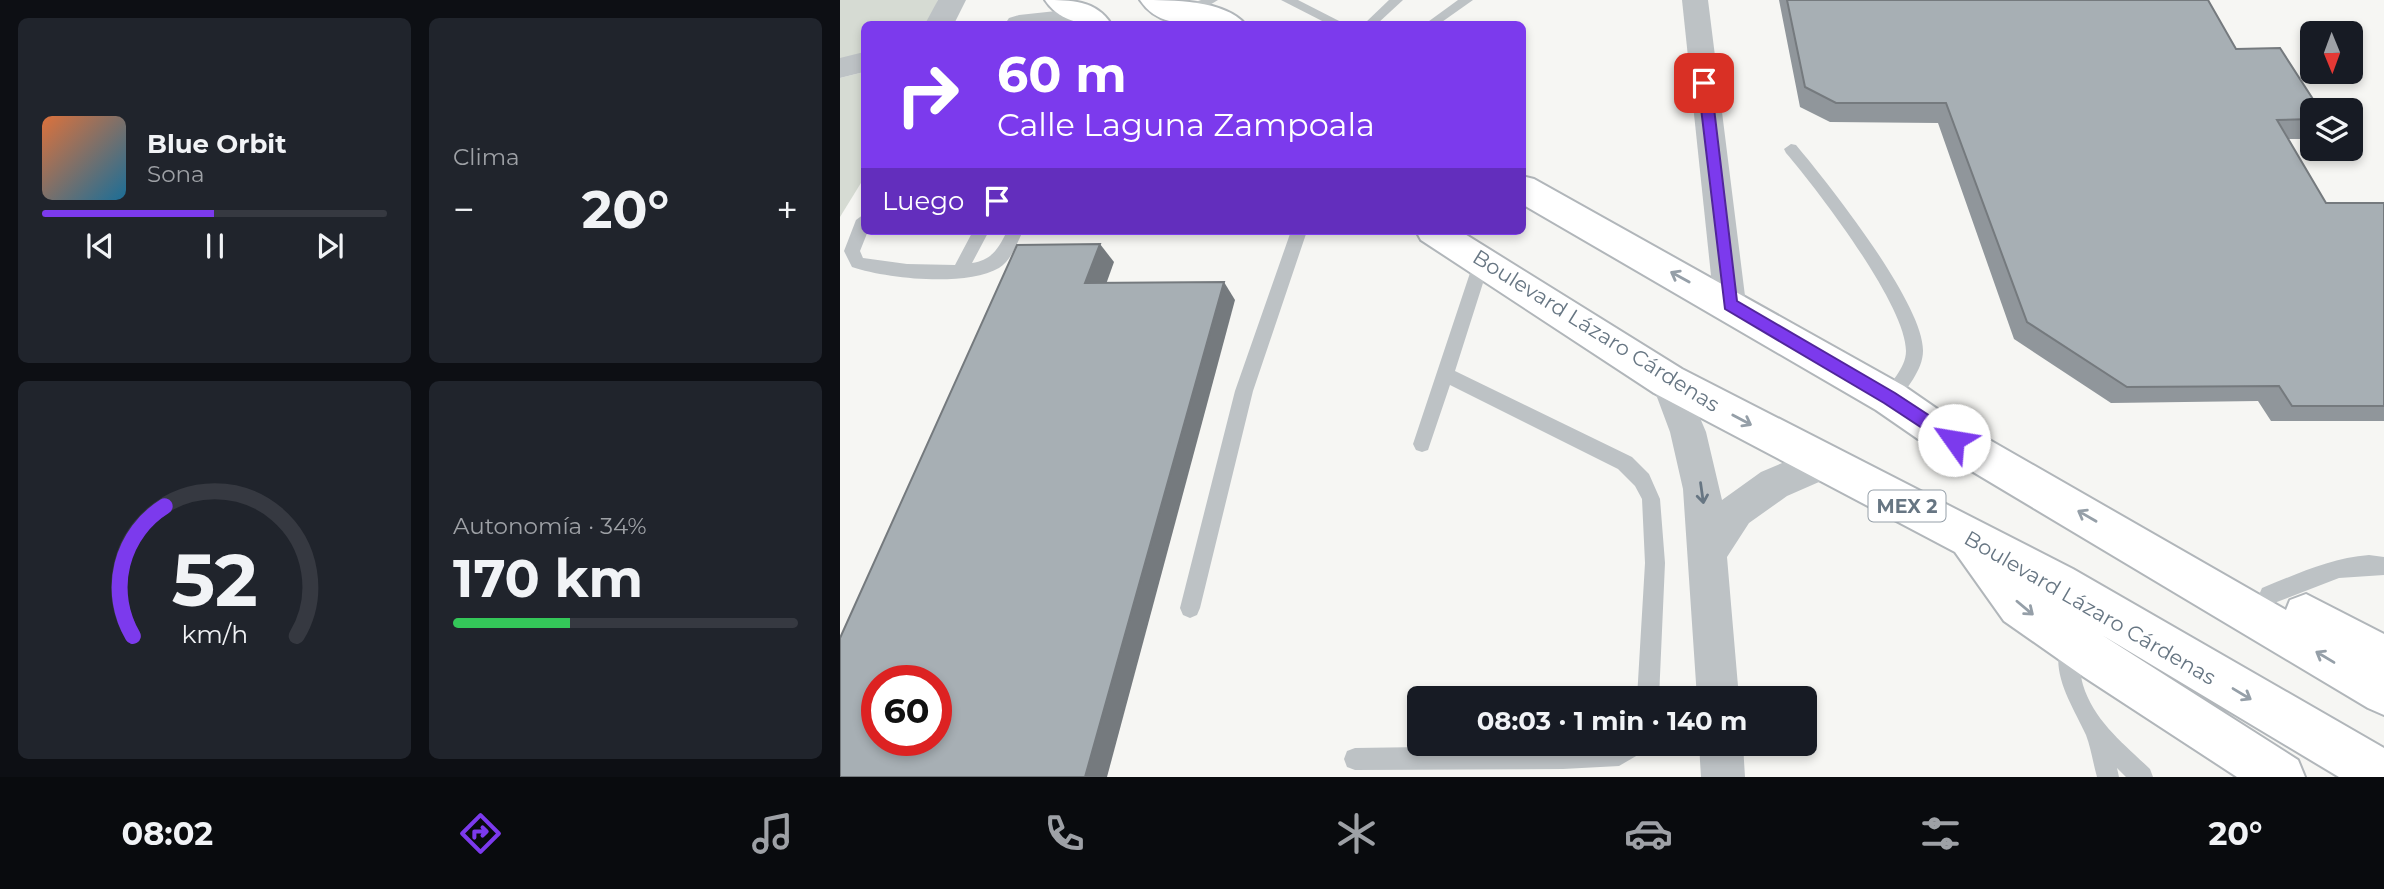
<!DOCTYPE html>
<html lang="es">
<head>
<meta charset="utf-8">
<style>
  body { margin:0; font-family:Montserrat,sans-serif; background:#20242c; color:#f1f3f6; height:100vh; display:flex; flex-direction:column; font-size:26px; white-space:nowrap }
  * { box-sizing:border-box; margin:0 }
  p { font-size:23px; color:#9ea1a6 }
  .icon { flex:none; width:38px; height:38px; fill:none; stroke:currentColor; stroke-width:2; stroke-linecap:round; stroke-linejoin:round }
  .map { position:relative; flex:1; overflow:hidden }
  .sheet { display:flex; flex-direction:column; gap:18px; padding:18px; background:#0d0f14; width:840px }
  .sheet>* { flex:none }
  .banner { position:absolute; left:21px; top:21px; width:665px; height:214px; border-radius:10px; box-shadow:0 4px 10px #0003; background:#7c3aed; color:#fff; overflow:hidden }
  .needle { width:46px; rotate:179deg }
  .tools { position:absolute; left:1460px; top:21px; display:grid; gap:14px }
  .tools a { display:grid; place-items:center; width:63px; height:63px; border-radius:10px; background:#171b24; box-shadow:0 4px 10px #0003; font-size:35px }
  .speed { position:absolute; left:21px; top:665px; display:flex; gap:14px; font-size:35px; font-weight:700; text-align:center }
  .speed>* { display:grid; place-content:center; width:91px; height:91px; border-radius:50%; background:#171b24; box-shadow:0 4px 10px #0003; line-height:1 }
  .speed .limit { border:10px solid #d22; background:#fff; color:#111 }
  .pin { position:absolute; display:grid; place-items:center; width:60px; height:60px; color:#fff; margin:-30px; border-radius:14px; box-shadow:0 4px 10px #0006 }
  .me { position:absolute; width:77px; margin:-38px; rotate:302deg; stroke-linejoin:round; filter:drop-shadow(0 0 5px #0008) }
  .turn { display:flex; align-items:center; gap:24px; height:147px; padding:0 21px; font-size:32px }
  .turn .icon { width:91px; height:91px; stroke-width:2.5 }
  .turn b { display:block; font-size:49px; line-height:60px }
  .then { display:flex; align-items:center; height:66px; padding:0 21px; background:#0003; gap:14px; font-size:26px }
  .big { font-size:52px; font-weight:700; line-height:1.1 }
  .sheet .widget { flex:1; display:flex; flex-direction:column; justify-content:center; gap:10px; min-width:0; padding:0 24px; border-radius:10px; background:#20242c }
  .sheet .dial { align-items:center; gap:0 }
  .dial svg { height:182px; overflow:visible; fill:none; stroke:#363941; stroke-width:7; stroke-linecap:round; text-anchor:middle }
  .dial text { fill:#f1f3f6; stroke:none }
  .song { display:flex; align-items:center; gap:21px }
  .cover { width:84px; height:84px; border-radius:10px; background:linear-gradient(135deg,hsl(20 70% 55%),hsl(200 70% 35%)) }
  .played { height:7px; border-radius:4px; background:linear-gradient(90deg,#7c3aed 50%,#363941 50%) }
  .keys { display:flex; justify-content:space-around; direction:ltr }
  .heat { display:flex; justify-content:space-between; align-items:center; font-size:38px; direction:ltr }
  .charge { height:10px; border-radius:5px; background:linear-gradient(90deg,#34c759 34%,#363941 0) }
  .sheet .tiles { flex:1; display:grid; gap:18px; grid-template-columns:repeat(2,1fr) }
  .trip { position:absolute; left:567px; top:686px; width:410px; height:70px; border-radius:10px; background:#171b24; box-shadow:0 4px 10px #0003; font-weight:700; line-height:70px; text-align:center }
  .dock { display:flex; height:112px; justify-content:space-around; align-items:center; background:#090b0e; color:#9ea1a6 }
  .dock .icon { width:49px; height:49px }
  .dock .on { color:#7c3aed }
  .dock b { font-size:32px; color:#f1f3f6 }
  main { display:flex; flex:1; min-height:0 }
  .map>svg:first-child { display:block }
  .green { fill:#d6dbd3 }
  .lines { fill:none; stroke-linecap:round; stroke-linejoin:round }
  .primary-casing { stroke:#b1b6ba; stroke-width:4 }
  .service { fill:#bdc2c5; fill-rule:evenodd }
  .minor { fill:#bdc2c5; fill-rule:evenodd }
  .tertiary { fill:#bdc2c5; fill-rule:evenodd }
  .primary { fill:#fff; fill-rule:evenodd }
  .wall { fill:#90969b }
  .shaded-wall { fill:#757a7e }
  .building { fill:#a7afb4; stroke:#757a7e; stroke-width:2; fill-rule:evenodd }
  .oneway { stroke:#959fa8 }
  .oneway2 { stroke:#677683 }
  .route { fill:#7c3aed; stroke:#51269a; stroke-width:2 }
  .labels { text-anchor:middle; stroke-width:7; stroke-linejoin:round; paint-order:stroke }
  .shield { fill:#fff; stroke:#959fa8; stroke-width:2 }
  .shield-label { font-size:19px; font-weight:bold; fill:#677683 }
  .street-label { font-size:21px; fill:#677683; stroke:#fff }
</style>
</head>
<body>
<main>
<section class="sheet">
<div class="tiles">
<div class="widget">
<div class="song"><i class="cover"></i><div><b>Blue Orbit</b><p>Sona</p></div></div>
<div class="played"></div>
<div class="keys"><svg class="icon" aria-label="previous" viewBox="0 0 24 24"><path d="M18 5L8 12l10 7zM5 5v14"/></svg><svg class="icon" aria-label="pause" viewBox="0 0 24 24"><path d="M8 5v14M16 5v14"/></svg><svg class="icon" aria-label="next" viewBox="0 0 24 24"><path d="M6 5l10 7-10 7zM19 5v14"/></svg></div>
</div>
<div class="widget"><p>Clima</p>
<div class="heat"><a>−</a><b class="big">20°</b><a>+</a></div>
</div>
<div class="widget dial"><svg viewBox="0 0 100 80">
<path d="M14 69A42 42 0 1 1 86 69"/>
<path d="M14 69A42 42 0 0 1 28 12" stroke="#7c3aed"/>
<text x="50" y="56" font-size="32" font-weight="700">52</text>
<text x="50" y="72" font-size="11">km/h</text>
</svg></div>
<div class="widget"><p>Autonomía · 34%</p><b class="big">170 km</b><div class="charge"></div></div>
</div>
</section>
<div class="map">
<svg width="1544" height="777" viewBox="0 0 1544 777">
  <rect width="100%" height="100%" fill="#f6f6f3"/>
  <g class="green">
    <path d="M0,0H98L88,24H24V58L0,62Z"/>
    <path d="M24,72V178L0,217V78Z"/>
  </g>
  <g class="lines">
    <g class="primary-casing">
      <g id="primary">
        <path d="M205,0C230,0 256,0 271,24C247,26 220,23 205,0Z"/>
        <path d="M300,0C333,0 384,0 405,24H370L365,22L366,24C340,24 316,24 300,0Z"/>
        <path d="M682,176L694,179L1064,386L1106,415L1446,610L1450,600L1466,594L1544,634V715L1528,708L1078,439L1036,410L682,204Z"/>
        <path d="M576,231H620L842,369L1233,569L1544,748V777H1499L1262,635L1458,760L1465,777H1397L1244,677L1164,621L1115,552L814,393L581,240Z"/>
      </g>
    </g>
    <g class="service">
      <path d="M361,0H378L363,9H353V3Z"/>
      <path d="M441,0H458L505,24H488Z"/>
      <path d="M549,0H563L537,24H524Z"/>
      <path d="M618,0H633L599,24H585Z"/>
      <path d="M951,144L956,145C988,183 1084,304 1083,351C1083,370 1066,389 1056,403L1050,406L1044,403L1041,398C1049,383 1066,369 1066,351C1066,305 977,189 946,153L944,149Z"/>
      <path d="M24,214V231H28L20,251L23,258L67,264L115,265L133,231H149L132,263C152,260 159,248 167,231H183C177,243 171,261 159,268C126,287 48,279 12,267L4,251L16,220Z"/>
      <path d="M451,231H467L413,391L360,608L357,615L350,618L343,615L340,608L395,391Z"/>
      <path d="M642,255L650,261L615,371L792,457L809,474L820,499L825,563L819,698H797L805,563L802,499L795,486L778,469L610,385L588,450L582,452L576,450L573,444L634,261Z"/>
      <path d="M1529,555L1544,557V575L1499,578L1429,605L1422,602L1419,595L1422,588C1457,574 1490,558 1529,555Z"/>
      <path d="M1230,634L1237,637C1244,652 1238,670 1243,685C1254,721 1284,744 1310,769L1313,777H1286L1277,768L1279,777H1257C1253,763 1251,748 1246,735C1232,704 1208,671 1223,637Z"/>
      <path d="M776,744H806L803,752L779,766L723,769L515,770L507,767L504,759L507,751L515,748Z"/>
    </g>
    <g class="minor">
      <path d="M842,0H868L906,304L902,313L890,317L878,313L874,304Z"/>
      <path d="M828,366L840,371L866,432L882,500L921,472L982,446L995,451L1000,463L995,475L947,496L909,523L887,557L899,698H857L843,489L830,432L811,381L816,371Z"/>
      <path d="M859,744H903L905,777H861Z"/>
    </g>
    <g class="tertiary">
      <path d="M98,0H126L114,24H85Z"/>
      <path d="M244,8L254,11L258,17L254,23L165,24L169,18L179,15Z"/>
      <path d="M24,52V72L0,78V58Z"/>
    </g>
    <use href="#primary" class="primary"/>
  </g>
  <path class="wall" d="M939,0H1368L1396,49L1472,110V134L1468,139H1448L1486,203H1544V421H1431L1418,401L1271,403L1174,339L1098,123L990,122L960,107Z"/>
  <g class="shaded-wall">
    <path d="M260,244L274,262L260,301L245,283Z"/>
    <path d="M384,282L395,300L267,777H245Z"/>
  </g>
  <g class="building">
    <path d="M947,0H1368L1396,49L1440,48L1480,110H1472V119L1437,120L1486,203H1544V406H1452L1439,386L1287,387L1187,322L1106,103H996L965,87Z"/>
    <path d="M260,244L245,283L384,282L245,777H0V638L177,245ZM37,681H96V740H37Z"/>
  </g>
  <defs><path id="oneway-shaft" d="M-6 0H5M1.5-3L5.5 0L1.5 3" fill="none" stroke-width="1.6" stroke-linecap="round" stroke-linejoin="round" transform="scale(1.75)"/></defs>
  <g class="oneway">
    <use href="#oneway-shaft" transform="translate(840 277) rotate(-151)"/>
    <use href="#oneway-shaft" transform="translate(902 420) rotate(28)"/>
    <use href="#oneway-shaft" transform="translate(1247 516) rotate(-150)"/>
    <use href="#oneway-shaft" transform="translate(1185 608) rotate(40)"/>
    <use href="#oneway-shaft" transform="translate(1485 657) rotate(-149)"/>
    <use href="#oneway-shaft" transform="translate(1402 694) rotate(31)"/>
  </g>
  <use class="oneway2" href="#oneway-shaft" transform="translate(862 493) rotate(82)"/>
  <path class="route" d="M864,79L871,83L897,301L1055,393L1119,435L1122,440L1119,445L1114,447L1108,445L1044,403L885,309L858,83Z"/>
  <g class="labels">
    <rect class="shield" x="1028.5" y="490.5" width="77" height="31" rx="5"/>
    <g class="shield-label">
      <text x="1067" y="513">MEX 2</text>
    </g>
    <g class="street-label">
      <text transform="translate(756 331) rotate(32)" y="7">Boulevard Lázaro Cárdenas</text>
      <text transform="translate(1250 608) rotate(30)" y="7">Boulevard Lázaro Cárdenas</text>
    </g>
  </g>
</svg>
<div class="tools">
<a><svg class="needle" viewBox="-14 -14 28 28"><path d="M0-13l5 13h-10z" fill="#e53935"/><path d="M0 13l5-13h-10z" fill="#9ea1a6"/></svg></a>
<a><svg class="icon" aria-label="layers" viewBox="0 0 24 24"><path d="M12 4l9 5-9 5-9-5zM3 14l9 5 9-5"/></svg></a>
</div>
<div class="speed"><div class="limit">60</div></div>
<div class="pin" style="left:864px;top:83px;background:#d93025"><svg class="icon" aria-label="arrive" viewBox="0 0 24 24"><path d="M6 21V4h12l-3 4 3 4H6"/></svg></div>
<svg class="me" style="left:1114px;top:440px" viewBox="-20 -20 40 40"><circle r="19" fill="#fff"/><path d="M0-13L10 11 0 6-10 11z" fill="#7c3aed"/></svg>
<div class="trip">08:03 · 1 min · 140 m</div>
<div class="banner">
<div class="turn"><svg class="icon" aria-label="right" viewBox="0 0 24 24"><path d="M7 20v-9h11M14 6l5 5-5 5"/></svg><div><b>60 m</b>Calle Laguna Zampoala</div></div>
<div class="then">Luego<svg class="icon" aria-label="arrive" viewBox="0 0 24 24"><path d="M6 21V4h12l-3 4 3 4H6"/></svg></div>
</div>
</div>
</main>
<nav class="dock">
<b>08:02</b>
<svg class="icon on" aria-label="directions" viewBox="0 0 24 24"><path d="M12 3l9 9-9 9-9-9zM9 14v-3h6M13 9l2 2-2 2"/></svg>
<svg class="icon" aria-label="music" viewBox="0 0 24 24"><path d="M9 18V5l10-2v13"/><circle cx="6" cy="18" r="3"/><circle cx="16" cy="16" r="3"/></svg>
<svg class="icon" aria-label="phone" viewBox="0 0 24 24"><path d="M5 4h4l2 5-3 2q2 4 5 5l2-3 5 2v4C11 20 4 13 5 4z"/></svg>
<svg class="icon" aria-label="climate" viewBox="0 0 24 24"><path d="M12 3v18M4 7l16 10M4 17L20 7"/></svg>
<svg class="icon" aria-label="car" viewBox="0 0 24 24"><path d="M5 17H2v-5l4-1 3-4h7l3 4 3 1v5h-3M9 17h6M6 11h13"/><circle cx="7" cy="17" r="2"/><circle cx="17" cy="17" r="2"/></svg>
<svg class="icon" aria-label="filters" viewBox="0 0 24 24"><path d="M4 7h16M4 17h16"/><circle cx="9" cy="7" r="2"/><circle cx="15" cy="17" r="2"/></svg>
<b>20°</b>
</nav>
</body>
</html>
